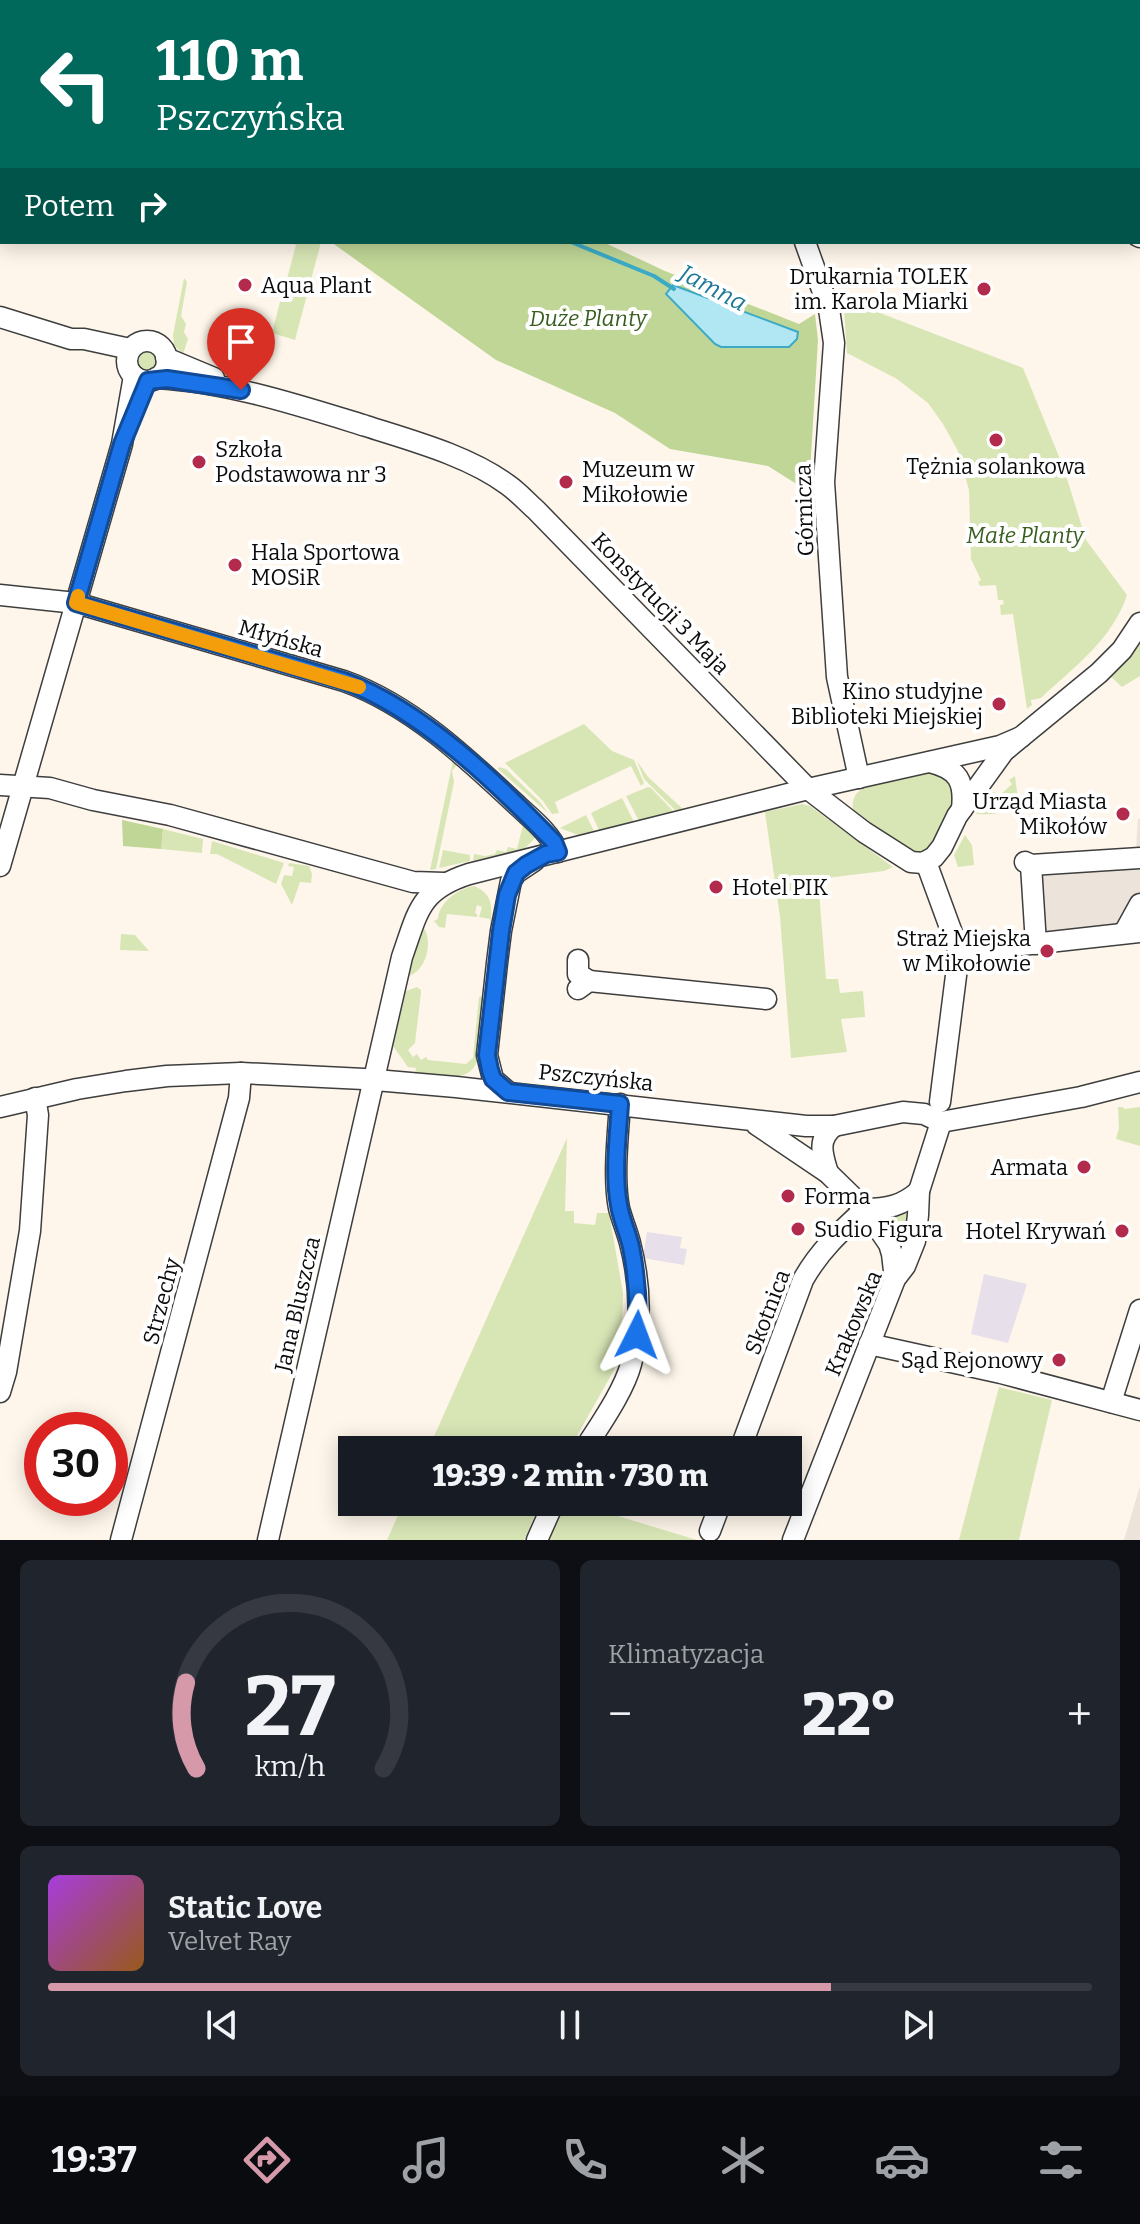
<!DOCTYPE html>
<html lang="pl">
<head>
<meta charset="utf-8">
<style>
  body { margin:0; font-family:Bitter,serif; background:#20242c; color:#f1f3f6; height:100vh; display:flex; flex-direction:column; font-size:30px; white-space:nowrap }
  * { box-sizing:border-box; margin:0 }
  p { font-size:26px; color:#9ea1a6 }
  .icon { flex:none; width:44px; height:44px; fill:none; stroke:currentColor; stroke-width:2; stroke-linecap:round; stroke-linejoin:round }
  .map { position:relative; height:1540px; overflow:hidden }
  .side { display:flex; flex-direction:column; gap:20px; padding:20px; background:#0d0f14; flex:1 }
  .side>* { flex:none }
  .guide { position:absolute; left:0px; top:0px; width:1140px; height:244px; box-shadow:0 4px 20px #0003; background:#00695c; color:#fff; overflow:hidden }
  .speed { position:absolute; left:24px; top:1412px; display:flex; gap:16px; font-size:40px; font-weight:700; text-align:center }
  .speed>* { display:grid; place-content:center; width:104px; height:104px; border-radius:50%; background:#171b24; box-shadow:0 4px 20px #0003; line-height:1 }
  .speed .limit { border:12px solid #d22; background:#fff; color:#111 }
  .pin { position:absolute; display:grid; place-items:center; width:68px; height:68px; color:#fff; margin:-82px -34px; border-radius:50% 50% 50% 0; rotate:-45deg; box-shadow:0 0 8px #0007 }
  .pin .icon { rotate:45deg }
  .me { position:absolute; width:88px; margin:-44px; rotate:3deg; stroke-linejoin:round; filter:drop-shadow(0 0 6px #0008) }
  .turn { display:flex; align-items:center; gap:28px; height:168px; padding:0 24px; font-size:36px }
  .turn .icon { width:104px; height:104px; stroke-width:2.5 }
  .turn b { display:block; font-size:56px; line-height:68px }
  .then { display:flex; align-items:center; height:76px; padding:0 24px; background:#0003; gap:16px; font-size:30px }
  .big { font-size:60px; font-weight:800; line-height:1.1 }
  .side .widget { flex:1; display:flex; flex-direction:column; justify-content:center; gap:12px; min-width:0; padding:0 28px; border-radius:12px; background:#20242c }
  .side .dial { align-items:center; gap:0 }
  .dial svg { height:208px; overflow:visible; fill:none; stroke:#363941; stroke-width:7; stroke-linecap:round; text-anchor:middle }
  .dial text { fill:#f1f3f6; stroke:none }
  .song { display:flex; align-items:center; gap:24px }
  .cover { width:96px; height:96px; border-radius:12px; background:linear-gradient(135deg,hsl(280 70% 55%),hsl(30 70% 35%)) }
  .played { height:8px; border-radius:4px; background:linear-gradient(90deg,#d599aa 75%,#363941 75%) }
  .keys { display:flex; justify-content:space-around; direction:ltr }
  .heat { display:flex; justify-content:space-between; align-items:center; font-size:44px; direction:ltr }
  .side .tiles { flex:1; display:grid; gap:20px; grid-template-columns:1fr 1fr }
  .widget:last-child { grid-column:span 2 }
  .trip { position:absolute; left:338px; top:1436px; width:464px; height:80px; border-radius:0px; background:#171b24; box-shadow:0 4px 20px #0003; font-weight:800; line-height:80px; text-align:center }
  .tabs { display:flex; height:128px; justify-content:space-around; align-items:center; background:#090b0e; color:#9ea1a6 }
  .tabs .icon { width:56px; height:56px }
  .tabs .selected { color:#d599aa }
  .tabs b { font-size:36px; color:#f1f3f6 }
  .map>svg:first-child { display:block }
  .industrial { fill:#e7dfea }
  .green { fill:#d8e6b6 }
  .forest { fill:#bfd696 }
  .plaza { fill:#ece4db }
  .water { fill:#b1e7f2; stroke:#3caac6; stroke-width:2 }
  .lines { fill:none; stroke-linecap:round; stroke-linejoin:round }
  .stream { stroke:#3caac6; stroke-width:4 }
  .minor-casing { stroke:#3e3e3e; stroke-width:23 }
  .minor { stroke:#fff; stroke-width:20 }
  .route-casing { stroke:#114b97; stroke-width:20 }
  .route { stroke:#1a73e8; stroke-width:14 }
  .slow { stroke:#f59e0b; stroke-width:14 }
  .poi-dot { fill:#b32b4c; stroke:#fff; stroke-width:3 }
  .labels { text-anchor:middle; stroke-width:8; stroke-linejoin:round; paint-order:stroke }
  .poi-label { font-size:22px; fill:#0b0b0b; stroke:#fff; text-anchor:end }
  .park-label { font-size:22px; font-style:italic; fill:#395e1f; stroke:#fff }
  .street-label { font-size:22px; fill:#0b0b0b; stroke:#fff }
  .water-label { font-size:24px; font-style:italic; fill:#1c7895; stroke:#fff }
</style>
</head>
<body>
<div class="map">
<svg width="1140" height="1540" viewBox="0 0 1140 1540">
  <rect width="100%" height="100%" fill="#fef6ea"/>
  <g class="industrial">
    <path d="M647,1232L682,1237L680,1248L687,1249L684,1265L643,1258Z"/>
    <path d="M984,1274L1027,1284L1008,1343L971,1334Z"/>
  </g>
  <g class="green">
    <path d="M0,0H535L537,2H2V231H0Z"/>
    <path d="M288,242H321L295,340L272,333L280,302L289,297L291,289L287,279L296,245Z"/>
    <path d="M184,278L187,282L181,316L186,324L184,332L188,339L183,354L174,345L173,335Z"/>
    <path d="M849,301L1023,368L1064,469L1086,540L1127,595C1112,640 1075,666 1041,698L1031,700L1032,705L1027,709L1013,614L1001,615L1000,605L1004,604L1003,600H998L996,585L980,586L978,582L981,580L971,559L969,490L958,451L943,424L928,403L897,379L847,353L844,310Z"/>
    <circle cx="146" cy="361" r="10"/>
    <path d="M1140,644V676L1122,687L1111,677Z"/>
    <path d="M584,724L612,751L634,760L644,783L641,786L631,766L555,802L559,813L552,814L543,801L505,763Z"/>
    <path d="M454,756L460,761L452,771L454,782L436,869L430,870Z"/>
    <path d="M637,761L648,777L683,809L676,811L644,779Z"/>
    <path d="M499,767L506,769L540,802L548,813L498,769Z"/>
    <path d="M934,772L947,775L956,799L939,832L926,851L913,855L855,815C853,809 851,803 855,796C863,781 917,776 934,772Z"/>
    <path d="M1015,776L1018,800C1006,814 994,815 976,814L981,804L994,792L999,796L1012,784L1009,780Z"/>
    <path d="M648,787L651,788L674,812L639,821L626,796Z"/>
    <path d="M622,798L634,822L599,830L591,813Z"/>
    <path d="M802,804L810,806L893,867L884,871L818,879L826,979H838L840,993L863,991L865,1017L841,1019L847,1052L791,1058L780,917L765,812Z"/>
    <path d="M586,815L594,831L578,835L560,828Z"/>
    <path d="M520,821L536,837L525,848L473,861L474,854L485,856L495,854L497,850L506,852L508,847L517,849L523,825L519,824Z"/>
    <path d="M163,829L203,839L202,853L161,849Z"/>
    <path d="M965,835L972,845L974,865L958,867L954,855Z"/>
    <path d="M212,841L284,863L276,884L217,854H210Z"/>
    <path d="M443,850L470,855V861L439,868Z"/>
    <path d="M289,863L309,866L312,874L311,883L300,882L292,905L281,884L284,875L292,876L294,867L288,866Z"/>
    <path d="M474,886C495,895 492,909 490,929V919L479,917L482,907L477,905L475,913L477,914V917L447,914L445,928L439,927L434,921L438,919C439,902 458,889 474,886Z"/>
    <path d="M424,928C433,943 426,970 409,976L418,940Z"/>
    <path d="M121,934L135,935L149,951L120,950Z"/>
    <path d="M417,987L421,990V993L415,1043L408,1050L413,1057L417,1054L421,1060L426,1057L428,1060L466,1064L473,1058L479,997L485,996L478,1058C471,1086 437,1076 415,1074L416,1068L408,1067L393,1046L406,991Z"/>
    <path d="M1118,1107H1123L1124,1109L1140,1107V1146L1116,1139L1119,1128Z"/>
    <path d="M567,1138L565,1211H574V1223L595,1225L597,1213H609L623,1293L622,1329L614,1370L569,1450H428Z"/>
    <path d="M909,1206L908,1236L901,1234L892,1238L879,1220Z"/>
    <path d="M999,1387L1052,1400L1019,1540H959Z"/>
    <path d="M404,1502H541L524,1540H387Z"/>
    <path d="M561,1502H606L608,1513L697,1540H543Z"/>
  </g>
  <g class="forest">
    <path d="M0,0H314L316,2H2V231H0Z"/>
    <path d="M331,242H603L665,271L799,324L815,314L818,340L809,489L795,483L768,466L670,449L615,413L496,360Z"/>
    <path d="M122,820L163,829L161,849L123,846Z"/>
  </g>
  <g class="plaza">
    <path d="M1138,819H1140V937L1030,948L1025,861L1136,849Z"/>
    <path d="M1140,1484V1540H1124L1140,1486Z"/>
  </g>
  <path class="water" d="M673,285L798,332L797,339L789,347H721L715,344L666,294Z"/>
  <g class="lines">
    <g class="stream">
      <path d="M288,0L290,2"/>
      <path d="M132,2L134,0"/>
      <path d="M0,56L2,55"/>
      <path d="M571,242L654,276L674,289"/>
    </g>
    <g class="minor-casing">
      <g id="minor">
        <path d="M690,0L691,2"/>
        <path d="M747,0L750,2"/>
        <path d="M1138,236L1140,237"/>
        <path d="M805,242L829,309L834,343L824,482L837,677L859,778"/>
        <path d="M0,317L71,339H84L130,349"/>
        <circle cx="147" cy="361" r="20"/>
        <path d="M166,358L214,378"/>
        <path d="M156,378C228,382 298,405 366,426C413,441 469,456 508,485C518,492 527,502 536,510L808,789L864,832L911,862L923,863L934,857L942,847L957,816L1004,751L1099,673L1122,650L1140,623"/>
        <path d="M0,595L76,603L344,681C411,705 467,758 518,806C532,819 550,833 558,852"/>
        <path d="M930,762C958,769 965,781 962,809"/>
        <path d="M0,785L50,788L93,800L170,815L413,882L444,883"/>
        <path d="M926,862L959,952L940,1102"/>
        <path d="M1025,862L1031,865L1140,858"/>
        <path d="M1031,865L1036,944"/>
        <path d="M0,866L122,444L134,376"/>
        <path d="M1124,933L1140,904"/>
        <path d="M959,952L1140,932"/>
        <path d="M578,960V974L589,981"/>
        <path d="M578,989L589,981L766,999"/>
        <path d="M508,1092L493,1079L487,1055L497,963L501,931L511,881L516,873L534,861"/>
        <path d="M0,1107L77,1089L126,1081L167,1076L241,1073L364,1079L456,1087L806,1126H834L903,1112L924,1114L941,1122"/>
        <path d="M941,1122L1081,1097L1140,1082"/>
        <path d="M757,1125L828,1173L865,1209L889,1244L892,1254L895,1279"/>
        <path d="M828,1173C822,1154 817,1139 834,1126"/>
        <path d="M865,1209C887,1209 902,1206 919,1191"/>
        <path d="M869,1344L1001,1373L1140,1410"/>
        <path d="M0,1392L6,1372L30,1231L38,1115L35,1098"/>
        <path d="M1111,1402L1140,1310"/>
        <path d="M584,1450C599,1426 624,1391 631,1364C642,1325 640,1282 630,1243C627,1231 622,1220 619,1208C613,1178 618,1134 620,1104"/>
        <path d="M740,1450L803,1280C819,1251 841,1231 865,1209"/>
        <path d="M710,1531L721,1502"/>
        <path d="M121,1540L239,1098L241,1073"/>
        <path d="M268,1540L402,957C418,912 419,890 469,874L808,789L1000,746L1021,737"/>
        <path d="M537,1540L554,1502"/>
        <path d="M793,1540L895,1279L905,1266L915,1241L918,1215L919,1191L941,1122"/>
      </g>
    </g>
    <use href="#minor" class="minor"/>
  </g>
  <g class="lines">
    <g class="route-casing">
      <path id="route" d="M241,390L167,379L148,381L122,444L76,603L344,681C421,709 498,784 554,842L558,852L546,854L526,865L516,873L507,895L501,931L487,1055L490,1070L493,1079L508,1092L620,1104C618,1136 613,1173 619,1205C621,1219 628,1233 631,1247C637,1277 639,1304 637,1335"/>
    </g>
    <use href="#route" class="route"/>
    <path class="slow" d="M78,596L76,603L359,687"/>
  </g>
  <g class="poi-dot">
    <circle cx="245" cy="285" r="8"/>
    <circle cx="984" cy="289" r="8"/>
    <circle cx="996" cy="440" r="8"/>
    <circle cx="199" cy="462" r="8"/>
    <circle cx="566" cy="482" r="8"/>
    <circle cx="235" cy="565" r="8"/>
    <circle cx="999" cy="704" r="8"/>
    <circle cx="1123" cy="814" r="8"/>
    <circle cx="716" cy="887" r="8"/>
    <circle cx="1047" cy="951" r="8"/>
    <circle cx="1084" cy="1167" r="8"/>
    <circle cx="788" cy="1196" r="8"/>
    <circle cx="798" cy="1229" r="8"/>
    <circle cx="1122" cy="1231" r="8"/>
    <circle cx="1059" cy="1360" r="8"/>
  </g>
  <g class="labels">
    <g class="poi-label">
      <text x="968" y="284">Drukarnia TOLEK<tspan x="968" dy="25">im. Karola Miarki</tspan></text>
      <text x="261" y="293" text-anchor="start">Aqua Plant</text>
      <text x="215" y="457" text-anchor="start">Szkoła<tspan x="215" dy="25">Podstawowa nr 3</tspan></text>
      <text x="996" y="474" text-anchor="middle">Tężnia solankowa</text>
      <text x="582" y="477" text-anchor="start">Muzeum w<tspan x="582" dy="25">Mikołowie</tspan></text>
      <text x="251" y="560" text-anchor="start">Hala Sportowa<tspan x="251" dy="25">MOSiR</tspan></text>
      <text x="983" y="699">Kino studyjne<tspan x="983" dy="25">Biblioteki Miejskiej</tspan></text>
      <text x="1107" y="809">Urząd Miasta<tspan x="1107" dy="25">Mikołów</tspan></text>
      <text x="732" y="895" text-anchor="start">Hotel PIK</text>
      <text x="1031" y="946">Straż Miejska<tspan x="1031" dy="25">w Mikołowie</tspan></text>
      <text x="1068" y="1175">Armata</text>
      <text x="804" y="1204" text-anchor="start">Forma</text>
      <text x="814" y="1237" text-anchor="start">Sudio Figura</text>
      <text x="1106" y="1239">Hotel Krywań</text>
      <text x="1043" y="1368">Sąd Rejonowy</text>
    </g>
    <g class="park-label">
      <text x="588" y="326">Duże Planty</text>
      <text x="1025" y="543">Małe Planty</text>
    </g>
    <g class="street-label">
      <text transform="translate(804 510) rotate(-92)" y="8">Górnicza</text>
      <text transform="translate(661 603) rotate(46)" y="8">Konstytucji 3 Maja</text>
      <text transform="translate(281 638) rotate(16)" y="8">Młyńska</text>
      <text transform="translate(596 1077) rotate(6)" y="8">Pszczyńska</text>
      <text transform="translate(161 1301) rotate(-75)" y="8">Strzechy</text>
      <text transform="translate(297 1304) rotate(-77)" y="8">Jana Bluszcza</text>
      <text transform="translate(767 1312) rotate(-69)" y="8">Skotnica</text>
      <text transform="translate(853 1323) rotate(-67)" y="8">Krakowska</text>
    </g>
    <g class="water-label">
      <text transform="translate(713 288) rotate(28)" y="8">Jamna</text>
    </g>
  </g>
</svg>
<div class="speed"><div class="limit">30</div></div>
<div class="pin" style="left:241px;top:390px;background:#d93025"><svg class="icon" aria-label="arrive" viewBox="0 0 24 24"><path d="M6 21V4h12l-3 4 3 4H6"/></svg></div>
<svg class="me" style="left:637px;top:1335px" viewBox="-20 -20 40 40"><path d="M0-17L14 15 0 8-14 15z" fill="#1a73e8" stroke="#fff" stroke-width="4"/></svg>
<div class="trip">19:39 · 2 min · 730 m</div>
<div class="guide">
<div class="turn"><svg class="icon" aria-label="left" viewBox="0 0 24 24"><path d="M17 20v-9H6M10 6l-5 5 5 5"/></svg><div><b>110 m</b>Pszczyńska</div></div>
<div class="then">Potem<svg class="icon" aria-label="right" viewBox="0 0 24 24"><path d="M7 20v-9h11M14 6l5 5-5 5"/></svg></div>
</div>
</div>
<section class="side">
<div class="tiles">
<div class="widget dial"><svg viewBox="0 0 100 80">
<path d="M14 69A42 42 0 1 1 86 69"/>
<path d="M14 69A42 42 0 0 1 10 36" stroke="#d599aa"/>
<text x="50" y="56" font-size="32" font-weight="700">27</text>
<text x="50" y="72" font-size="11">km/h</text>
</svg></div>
<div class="widget"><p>Klimatyzacja</p>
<div class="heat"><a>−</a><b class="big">22°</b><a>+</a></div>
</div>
<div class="widget">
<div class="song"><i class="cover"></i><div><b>Static Love</b><p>Velvet Ray</p></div></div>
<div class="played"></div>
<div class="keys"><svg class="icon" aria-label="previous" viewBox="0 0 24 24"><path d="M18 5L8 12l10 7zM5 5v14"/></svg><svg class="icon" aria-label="pause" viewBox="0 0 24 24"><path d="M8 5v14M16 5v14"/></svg><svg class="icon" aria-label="next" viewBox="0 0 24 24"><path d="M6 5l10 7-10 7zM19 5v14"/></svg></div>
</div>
</div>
</section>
<nav class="tabs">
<b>19:37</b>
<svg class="icon selected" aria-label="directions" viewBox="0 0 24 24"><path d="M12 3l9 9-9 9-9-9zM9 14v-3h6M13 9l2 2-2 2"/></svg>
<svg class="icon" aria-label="music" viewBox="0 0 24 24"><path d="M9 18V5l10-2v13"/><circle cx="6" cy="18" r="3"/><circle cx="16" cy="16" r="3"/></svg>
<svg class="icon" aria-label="phone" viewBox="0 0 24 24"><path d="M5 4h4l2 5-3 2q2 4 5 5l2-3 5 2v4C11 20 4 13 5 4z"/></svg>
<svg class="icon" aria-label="climate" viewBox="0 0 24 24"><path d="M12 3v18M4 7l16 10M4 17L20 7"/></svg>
<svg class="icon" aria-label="car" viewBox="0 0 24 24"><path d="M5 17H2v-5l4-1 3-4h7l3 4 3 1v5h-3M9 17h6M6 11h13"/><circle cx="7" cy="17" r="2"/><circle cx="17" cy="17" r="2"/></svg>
<svg class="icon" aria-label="filters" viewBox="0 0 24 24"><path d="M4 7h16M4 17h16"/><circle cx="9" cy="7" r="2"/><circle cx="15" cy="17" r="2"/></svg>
</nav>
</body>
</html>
